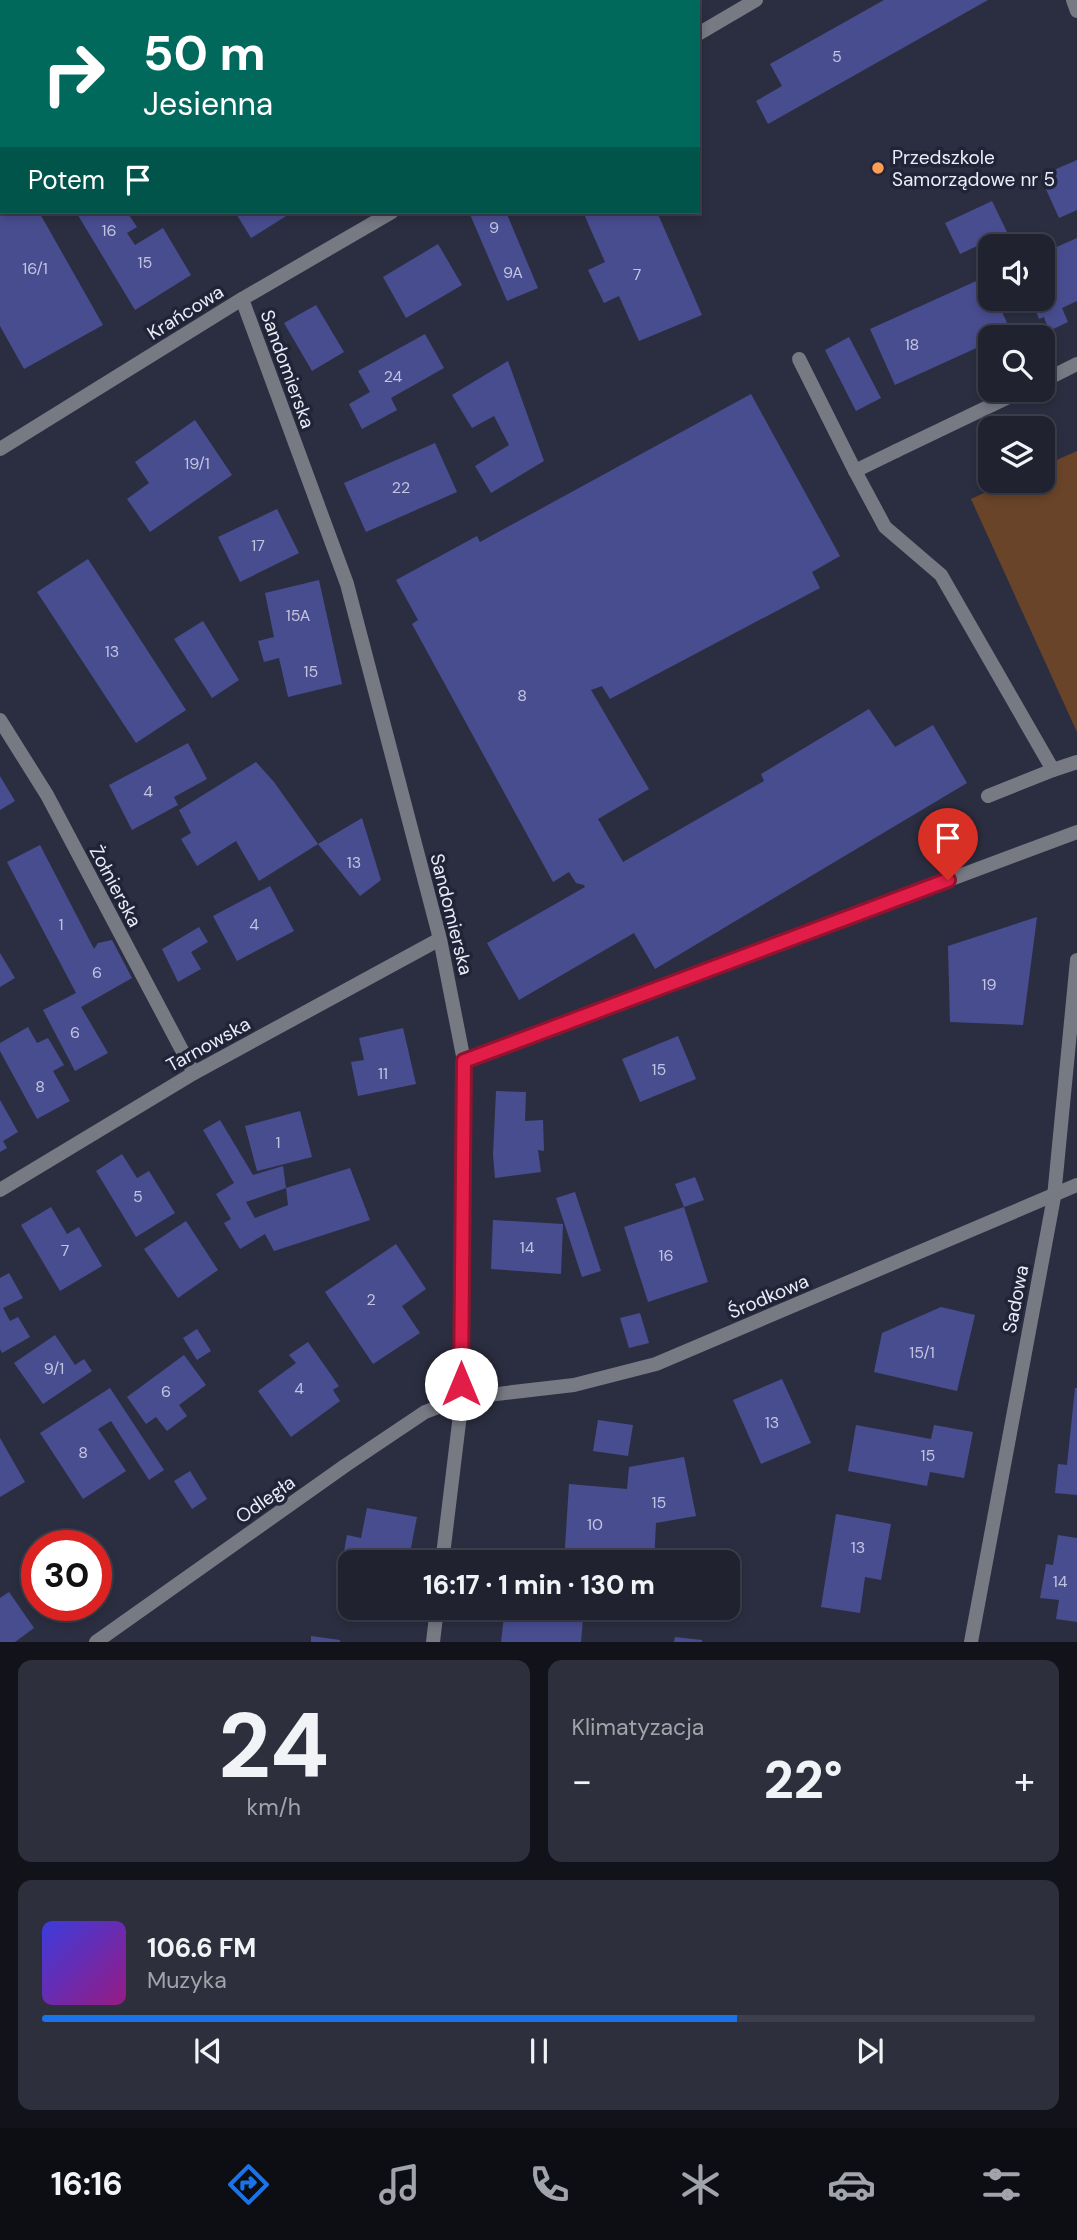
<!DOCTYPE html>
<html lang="pl">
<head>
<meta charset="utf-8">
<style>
  body { margin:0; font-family:"DM Sans",sans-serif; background:#2d2f3c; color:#f1f3f6; height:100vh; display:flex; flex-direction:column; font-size:26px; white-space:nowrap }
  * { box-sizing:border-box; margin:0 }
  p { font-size:23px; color:#a2a4ab }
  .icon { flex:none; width:38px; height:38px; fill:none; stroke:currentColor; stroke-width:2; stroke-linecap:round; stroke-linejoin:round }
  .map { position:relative; height:1642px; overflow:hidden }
  .sheet { display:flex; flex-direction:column; gap:18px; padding:18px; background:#12131a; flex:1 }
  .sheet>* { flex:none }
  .guide { position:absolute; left:0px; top:0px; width:700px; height:214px; box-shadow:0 4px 10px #0003,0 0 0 2px #3d3f4c; background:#00695c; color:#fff; overflow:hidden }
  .tools { position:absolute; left:978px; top:234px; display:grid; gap:14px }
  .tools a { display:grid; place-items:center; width:77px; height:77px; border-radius:14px; background:#202230; box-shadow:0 4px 10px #0003,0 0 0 2px #3d3f4c; font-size:35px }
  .speed { position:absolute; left:21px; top:1530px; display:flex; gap:14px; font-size:35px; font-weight:700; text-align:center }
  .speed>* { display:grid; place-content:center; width:91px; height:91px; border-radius:50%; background:#202230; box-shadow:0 4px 10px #0003,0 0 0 2px #3d3f4c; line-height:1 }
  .speed .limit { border:10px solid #d22; background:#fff; color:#111 }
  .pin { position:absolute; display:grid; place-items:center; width:60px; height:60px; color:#fff; margin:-72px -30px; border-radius:50% 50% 50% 0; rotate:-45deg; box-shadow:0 0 7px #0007 }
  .pin .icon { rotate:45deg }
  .me { position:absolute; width:77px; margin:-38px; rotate:0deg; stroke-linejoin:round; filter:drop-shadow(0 0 5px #0008) }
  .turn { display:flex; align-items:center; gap:24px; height:147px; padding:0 28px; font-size:32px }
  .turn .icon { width:91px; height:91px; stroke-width:2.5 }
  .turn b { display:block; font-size:49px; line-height:60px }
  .then { display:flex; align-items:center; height:66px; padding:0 28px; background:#0003; gap:14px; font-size:26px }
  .big { font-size:52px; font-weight:800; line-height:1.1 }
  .sheet .card { flex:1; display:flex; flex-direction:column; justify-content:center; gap:10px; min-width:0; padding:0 24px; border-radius:14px; background:#2d2f3c }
  .sheet .dial { align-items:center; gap:0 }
  .dial b { font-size:91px; line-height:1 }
  .song { display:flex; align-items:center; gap:21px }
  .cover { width:84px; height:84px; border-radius:10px; background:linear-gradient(135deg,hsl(240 70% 55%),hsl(310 70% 35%)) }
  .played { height:7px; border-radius:4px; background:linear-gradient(90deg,#1a73e8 70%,#3d3f4c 70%) }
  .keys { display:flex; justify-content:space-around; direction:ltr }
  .heat { display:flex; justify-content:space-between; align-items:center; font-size:38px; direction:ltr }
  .sheet .tiles { flex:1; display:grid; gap:18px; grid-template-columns:1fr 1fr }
  .card:last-child { grid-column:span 2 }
  .trip { position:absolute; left:338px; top:1550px; width:402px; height:70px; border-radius:14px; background:#202230; box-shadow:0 4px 10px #0003,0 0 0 2px #3d3f4c; font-weight:800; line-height:70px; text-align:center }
  .tabs { display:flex; height:112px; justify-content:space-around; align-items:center; background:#0d0e13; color:#a2a4ab }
  .tabs .icon { width:49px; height:49px }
  .tabs .selected { color:#1a73e8 }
  .tabs b { font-size:32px; color:#f1f3f6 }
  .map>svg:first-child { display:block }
  .green { fill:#6a4428 }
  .building { fill:#484d90; fill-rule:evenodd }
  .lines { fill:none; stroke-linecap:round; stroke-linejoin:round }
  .lane { stroke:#777983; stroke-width:14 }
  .street { stroke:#777983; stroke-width:14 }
  .route-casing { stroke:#92132f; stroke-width:18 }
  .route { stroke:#e11d48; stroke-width:12 }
  .poi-dot { fill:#fd9d54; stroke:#212436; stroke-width:2.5 }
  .labels { text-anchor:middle; stroke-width:7; stroke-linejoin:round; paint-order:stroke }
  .number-label { font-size:16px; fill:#c2c4df }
  .poi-label { font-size:19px; fill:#eaecf9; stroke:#212436; text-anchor:start }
  .street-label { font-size:19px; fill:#eaecf9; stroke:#212436 }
</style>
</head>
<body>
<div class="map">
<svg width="1077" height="1642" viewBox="0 0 1077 1642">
  <rect width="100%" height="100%" fill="#2b2e40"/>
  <path class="green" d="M1077,451V732L971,499L1010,481H1043V466Z"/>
  <g class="building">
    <path d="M884,0H988L768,124L756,101L782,86L770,64Z"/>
    <path d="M1077,160V210L1059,218L1040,176Z"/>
    <path d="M992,201L1007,232L960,254L945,223Z"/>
    <path d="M0,212H39L103,325L24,369L0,326Z"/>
    <path d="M76,212H127L137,227L127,233L135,245L163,228L191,275L135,310Z"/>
    <path d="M235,212H290L291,213L251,238Z"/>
    <path d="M469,212H506L538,288L507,301Z"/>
    <path d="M583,212H657L702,315L639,341L619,296L604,303L588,270L605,262Z"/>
    <path d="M1077,238V301L1062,308L1068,322L1049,331L1044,317L1039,319L1031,299H1043V253Z"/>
    <path d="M438,244L462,285L406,318L383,277Z"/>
    <path d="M985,277L990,289V299H996L1014,338H990V360L983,345L895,385L870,329Z"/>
    <path d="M316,305L344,352L312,371L284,323Z"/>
    <path d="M425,334L444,368L391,398L397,410L362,429L349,404L370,392L358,371Z"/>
    <path d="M849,337L881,398L856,411L825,350Z"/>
    <path d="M508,361L544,461L491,493L475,466L509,445L494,416L472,428L452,395Z"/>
    <path d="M751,394L840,556L812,572L820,588L610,699L602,686L591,690L649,789L598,819L623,862L764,781L761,774L869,709L895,747L933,725L967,783L655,969L634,933L519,1000L487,943L585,887L584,885L576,883L569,872L553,882L412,624L418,620L396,580L477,536L480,542Z"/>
    <path d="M195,420L232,475L150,532L127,499L149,483L135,462Z"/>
    <path d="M435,443L457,492L366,532L344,483Z"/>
    <path d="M277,509L299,553L240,582L218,537Z"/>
    <path d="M88,559L186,710L136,743L37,592Z"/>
    <path d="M319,580L342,684L288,697L279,658L264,662L258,641L274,637L265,593Z"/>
    <path d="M203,621L239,680L212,698L174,639Z"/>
    <path d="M188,743L207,779L174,797L178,805L132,830L109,785Z"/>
    <path d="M256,762L274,782L318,844L259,881L236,841L197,866L181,839L191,833L179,810Z"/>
    <path d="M0,776L15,801L0,810Z"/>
    <path d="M362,818L381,880L360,896L318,844Z"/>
    <path d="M40,845L94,949L98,943L112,940L132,978L81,1007L108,1053L75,1071L43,1010L76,993L7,862Z"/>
    <path d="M270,886L294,931L237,961L213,916Z"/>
    <path d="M1037,917L1023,1025L950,1022L948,946Z"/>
    <path d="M199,927L208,942L191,952L201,969L178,982L162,949Z"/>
    <path d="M0,953L15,978L0,987Z"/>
    <path d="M28,1027L37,1043L48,1038L64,1065L53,1071L70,1101L37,1119L0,1051V1043Z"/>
    <path d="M403,1028L416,1084L358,1096L351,1062L364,1060L359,1038Z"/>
    <path d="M678,1036L696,1079L640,1102L622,1059Z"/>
    <path d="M496,1091L526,1092L525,1121L543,1120L544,1151L538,1150L541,1172L495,1178L493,1155Z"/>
    <path d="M0,1100L18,1132L3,1141L7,1148L0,1152Z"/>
    <path d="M300,1111L312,1157L257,1171L245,1126Z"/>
    <path d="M220,1120L253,1175L283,1166L286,1188L350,1168L370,1220L274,1251L265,1234L240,1249L224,1223L231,1219L216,1194L234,1183L203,1130ZM286,1188L288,1205L255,1218L246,1202Z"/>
    <path d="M122,1154L137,1178L149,1171L175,1213L136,1237L96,1171Z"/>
    <path d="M695,1177L704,1200L684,1207L708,1282L648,1302L624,1227L684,1207L675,1184Z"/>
    <path d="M575,1192L601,1271L582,1277L556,1198Z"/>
    <path d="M51,1207L67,1234L79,1227L102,1266L60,1291L21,1225Z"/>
    <path d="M493,1220L563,1224L561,1274L491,1269Z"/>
    <path d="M186,1221L218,1270L178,1298L144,1249Z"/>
    <path d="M396,1244L426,1289L402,1306L420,1333L373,1364L325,1292Z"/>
    <path d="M9,1273L23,1298L3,1308L10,1321L18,1317L30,1337L2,1353L0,1349V1278Z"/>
    <path d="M941,1307L975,1315L957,1391L874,1372L882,1333Z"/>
    <path d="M640,1313L649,1343L629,1348L620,1318Z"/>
    <path d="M197,1329L211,1351L197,1360L183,1338Z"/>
    <path d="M55,1335L75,1365L84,1359L92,1371L43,1404L14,1363Z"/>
    <path d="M308,1342L339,1386L333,1390L340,1401L291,1437L258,1391L296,1363L289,1355Z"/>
    <path d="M184,1355L206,1385L179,1405L187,1416L167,1431L156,1417L146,1424L127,1397Z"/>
    <path d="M782,1379L811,1443L761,1464L733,1400Z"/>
    <path d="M110,1388L164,1470L149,1480L111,1421L98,1429L126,1471L83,1499L40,1433Z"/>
    <path d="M1075,1388H1077V1495L1055,1493L1058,1464L1067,1465Z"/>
    <path d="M598,1420L633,1425L628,1456L593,1451Z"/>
    <path d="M856,1425L931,1439L934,1425L973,1432L964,1478L930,1472L927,1486L848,1471Z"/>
    <path d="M0,1438L25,1482L0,1497Z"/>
    <path d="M684,1457L696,1516L656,1523L654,1563L622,1560L621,1563H564L569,1484L627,1489L629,1467Z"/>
    <path d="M190,1471L207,1499L192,1509L174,1481Z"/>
    <path d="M367,1508L417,1517L408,1563H350V1581L339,1579L347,1535L361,1538Z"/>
    <path d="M836,1514L891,1524L881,1580L865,1577L860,1613L821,1607Z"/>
    <path d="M1058,1535L1077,1538V1622L1056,1619L1059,1600L1040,1598L1046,1564L1053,1565Z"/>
    <path d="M9,1592L34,1628L15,1642H0V1598Z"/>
    <path d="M505,1608H584L581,1642H501Z"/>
    <path d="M311,1636L340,1640V1642H311Z"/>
    <path d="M675,1637L702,1640V1642H674Z"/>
  </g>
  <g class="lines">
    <g class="lane">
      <path d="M1073,0L1077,11"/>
      <path d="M799,359L855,471"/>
      <path d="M896,451L855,471L885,527L941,575L1053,770L1077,762"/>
      <path d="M988,796L1053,770"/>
    </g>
    <g class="street">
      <path d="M698,34L756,0"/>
      <path d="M242,299L347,584L440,939L464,1061L462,1398L442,1563"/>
      <path d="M1043,381L1077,364"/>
      <path d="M0,449L242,299L392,212"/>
      <path d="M896,451L1023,390"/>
      <path d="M0,720L47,795L194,1073"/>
      <path d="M464,1061L1077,832"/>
      <path d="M0,1190L194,1073L440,939"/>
      <path d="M96,1642L346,1465L425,1412L462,1398L574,1385L656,1364L1077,1185"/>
      <path d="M433,1642L437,1608"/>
      <path d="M971,1642L1054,1197L1077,960"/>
    </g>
  </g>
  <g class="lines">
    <g class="route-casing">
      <path id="route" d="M461,1384L464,1061L948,880"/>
    </g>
    <use href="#route" class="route"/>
  </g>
  <circle class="poi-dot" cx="878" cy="168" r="7"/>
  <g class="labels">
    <g class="number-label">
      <text x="837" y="62">5</text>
      <text x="494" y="233">9</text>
      <text x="109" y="236">16</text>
      <text x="145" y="268">15</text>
      <text x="35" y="274">16/1</text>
      <text x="513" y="278">9A</text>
      <text x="637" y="280">7</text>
      <text x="912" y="350">18</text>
      <text x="393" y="382">24</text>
      <text x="197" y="469">19/1</text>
      <text x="401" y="493">22</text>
      <text x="258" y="551">17</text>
      <text x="298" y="621">15A</text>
      <text x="112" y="657">13</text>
      <text x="311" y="677">15</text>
      <text x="522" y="701">8</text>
      <text x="148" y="797">4</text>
      <text x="354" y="868">13</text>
      <text x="61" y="930">1</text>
      <text x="254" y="930">4</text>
      <text x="97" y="978">6</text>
      <text x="989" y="990">19</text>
      <text x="75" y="1038">6</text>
      <text x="659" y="1075">15</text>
      <text x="383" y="1079">11</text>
      <text x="40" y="1092">8</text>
      <text x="278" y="1148">1</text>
      <text x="138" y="1202">5</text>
      <text x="527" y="1253">14</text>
      <text x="65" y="1256">7</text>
      <text x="666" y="1261">16</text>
      <text x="371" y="1305">2</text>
      <text x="922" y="1358">15/1</text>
      <text x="54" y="1374">9/1</text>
      <text x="299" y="1394">4</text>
      <text x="166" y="1397">6</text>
      <text x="772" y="1428">13</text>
      <text x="83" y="1458">8</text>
      <text x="928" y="1461">15</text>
      <text x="659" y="1508">15</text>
      <text x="595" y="1530">10</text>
      <text x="858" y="1553">13</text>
      <text x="1060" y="1587">14</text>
    </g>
    <g class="poi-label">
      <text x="892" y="164">Przedszkole<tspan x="892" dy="22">Samorządowe nr 5</tspan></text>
    </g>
    <g class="street-label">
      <text transform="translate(185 312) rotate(-32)" y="7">Krańcowa</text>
      <text transform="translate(288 369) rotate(70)" y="7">Sandomierska</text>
      <text transform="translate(116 886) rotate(62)" y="7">Żołnierska</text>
      <text transform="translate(452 914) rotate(76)" y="7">Sandomierska</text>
      <text transform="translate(208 1044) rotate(-29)" y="7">Tarnowska</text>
      <text transform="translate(768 1296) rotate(-23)" y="7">Środkowa</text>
      <text transform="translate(1015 1299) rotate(-79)" y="7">Sadowa</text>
      <text transform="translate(265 1499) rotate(-35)" y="7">Odległa</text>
    </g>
  </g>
</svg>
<div class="tools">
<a><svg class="icon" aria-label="sound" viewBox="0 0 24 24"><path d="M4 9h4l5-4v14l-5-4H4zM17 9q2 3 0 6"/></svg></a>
<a><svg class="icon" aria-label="search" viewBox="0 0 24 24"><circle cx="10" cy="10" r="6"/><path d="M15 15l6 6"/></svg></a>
<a><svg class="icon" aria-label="layers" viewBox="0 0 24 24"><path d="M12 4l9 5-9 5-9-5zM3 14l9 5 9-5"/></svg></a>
</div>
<div class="speed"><div class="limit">30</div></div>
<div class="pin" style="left:948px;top:880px;background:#d93025"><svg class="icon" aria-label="arrive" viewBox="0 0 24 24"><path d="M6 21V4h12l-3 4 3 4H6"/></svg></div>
<svg class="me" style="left:461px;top:1384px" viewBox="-20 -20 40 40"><circle r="19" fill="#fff"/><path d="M0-13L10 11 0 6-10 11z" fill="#e11d48"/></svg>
<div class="trip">16:17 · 1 min · 130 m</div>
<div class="guide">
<div class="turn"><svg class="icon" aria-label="right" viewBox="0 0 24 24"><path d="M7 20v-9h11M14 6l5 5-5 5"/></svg><div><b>50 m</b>Jesienna</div></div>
<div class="then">Potem<svg class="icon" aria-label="arrive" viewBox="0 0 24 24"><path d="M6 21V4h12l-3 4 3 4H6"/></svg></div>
</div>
</div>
<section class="sheet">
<div class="tiles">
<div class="card dial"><b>24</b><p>km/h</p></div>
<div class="card"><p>Klimatyzacja</p>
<div class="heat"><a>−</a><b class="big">22°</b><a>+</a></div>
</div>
<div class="card">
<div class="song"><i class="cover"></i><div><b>106.6 FM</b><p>Muzyka</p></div></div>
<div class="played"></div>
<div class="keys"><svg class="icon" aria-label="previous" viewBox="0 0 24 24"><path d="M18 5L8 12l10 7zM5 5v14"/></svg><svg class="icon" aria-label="pause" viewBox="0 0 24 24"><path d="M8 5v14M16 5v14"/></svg><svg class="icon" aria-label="next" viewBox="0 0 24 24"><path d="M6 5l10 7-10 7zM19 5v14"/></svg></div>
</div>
</div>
</section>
<nav class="tabs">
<b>16:16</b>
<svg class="icon selected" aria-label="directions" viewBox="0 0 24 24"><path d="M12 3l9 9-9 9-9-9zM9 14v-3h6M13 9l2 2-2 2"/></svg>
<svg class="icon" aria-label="music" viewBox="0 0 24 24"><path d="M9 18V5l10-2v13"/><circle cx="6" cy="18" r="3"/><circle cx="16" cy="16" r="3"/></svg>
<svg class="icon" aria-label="phone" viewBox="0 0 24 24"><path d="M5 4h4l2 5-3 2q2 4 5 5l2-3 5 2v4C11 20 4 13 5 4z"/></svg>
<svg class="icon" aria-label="climate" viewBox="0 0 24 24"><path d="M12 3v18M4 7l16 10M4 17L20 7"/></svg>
<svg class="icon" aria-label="car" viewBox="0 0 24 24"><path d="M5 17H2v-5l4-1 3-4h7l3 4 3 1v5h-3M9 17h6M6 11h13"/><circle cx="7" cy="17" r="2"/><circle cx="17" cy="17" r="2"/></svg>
<svg class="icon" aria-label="filters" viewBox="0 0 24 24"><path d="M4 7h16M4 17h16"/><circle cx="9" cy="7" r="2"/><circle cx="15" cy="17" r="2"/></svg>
</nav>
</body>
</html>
